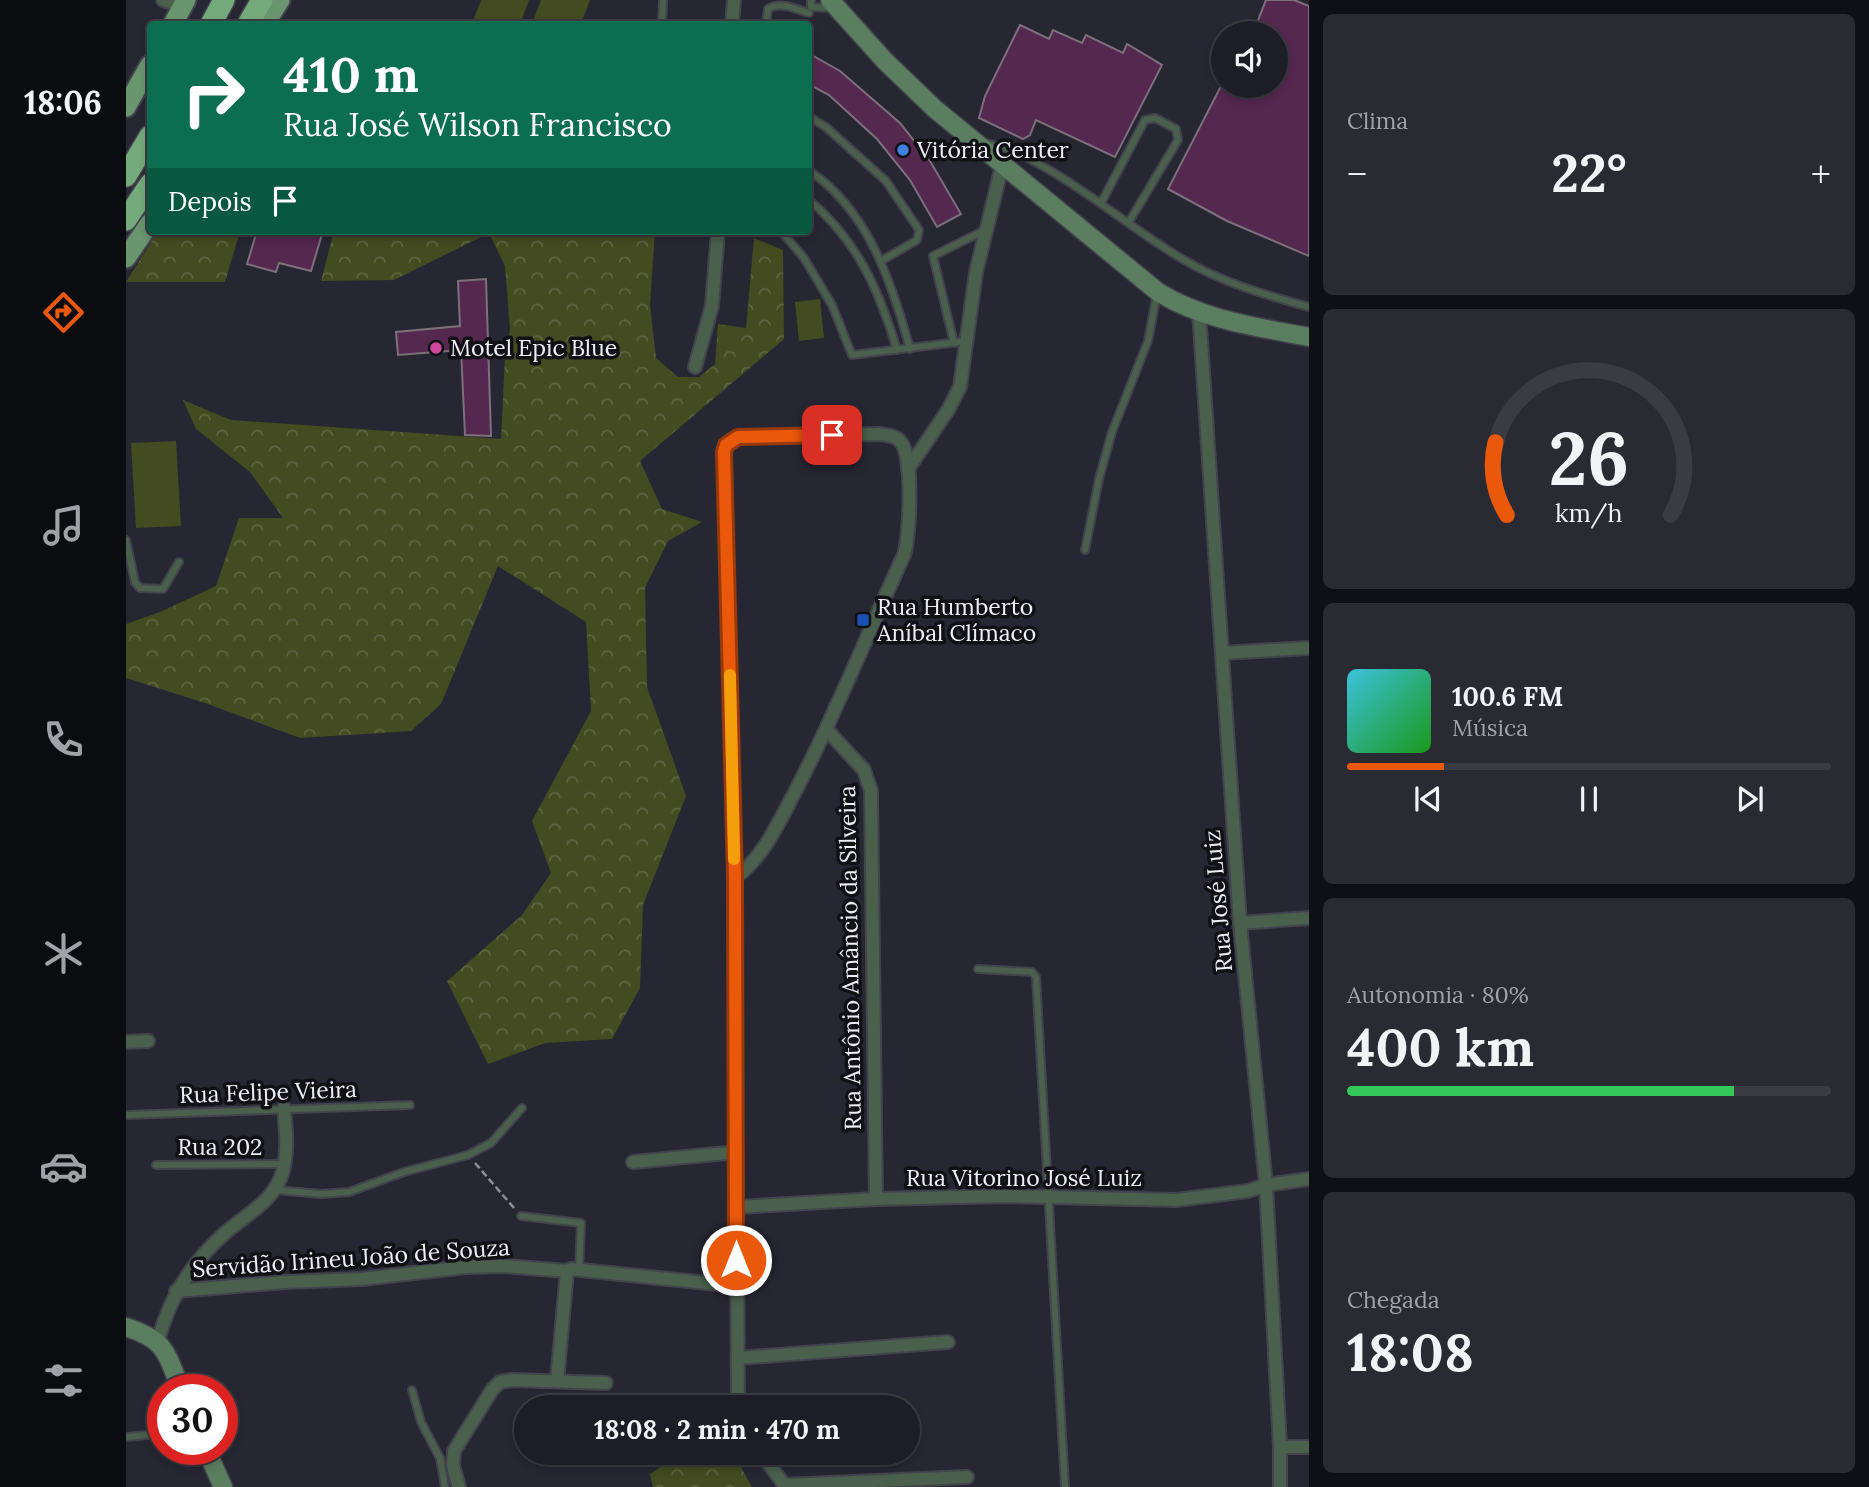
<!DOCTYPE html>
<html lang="pt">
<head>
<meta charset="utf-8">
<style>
  body { margin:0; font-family:Lora,serif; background:#292a32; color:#f1f3f6; height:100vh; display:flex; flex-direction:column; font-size:26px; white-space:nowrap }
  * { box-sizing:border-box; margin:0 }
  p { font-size:23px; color:#a0a2a7 }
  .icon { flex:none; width:38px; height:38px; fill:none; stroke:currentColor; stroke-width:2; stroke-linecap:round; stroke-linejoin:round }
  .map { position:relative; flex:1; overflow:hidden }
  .drawer { display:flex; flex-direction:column; gap:14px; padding:14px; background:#0f1015; width:560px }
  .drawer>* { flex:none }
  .hud { position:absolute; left:21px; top:21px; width:665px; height:214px; border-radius:7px; box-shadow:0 4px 10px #0003,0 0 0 2px #3a3b43; background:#0b6e4f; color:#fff; overflow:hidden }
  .fabs { position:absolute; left:1085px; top:21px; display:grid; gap:14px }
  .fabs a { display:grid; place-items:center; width:77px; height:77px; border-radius:50%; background:#1c1d26; box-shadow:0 4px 10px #0003,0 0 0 2px #3a3b43; font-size:35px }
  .speed { position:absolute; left:21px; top:1374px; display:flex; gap:14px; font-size:35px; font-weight:700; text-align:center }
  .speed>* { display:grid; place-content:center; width:91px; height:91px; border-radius:50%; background:#1c1d26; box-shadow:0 4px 10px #0003,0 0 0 2px #3a3b43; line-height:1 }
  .speed .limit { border:10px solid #d22; background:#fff; color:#111 }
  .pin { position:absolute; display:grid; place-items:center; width:60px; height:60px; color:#fff; margin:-30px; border-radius:14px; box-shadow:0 4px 10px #0006 }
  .me { position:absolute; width:77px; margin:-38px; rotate:0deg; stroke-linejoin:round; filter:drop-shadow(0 0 5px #0008) }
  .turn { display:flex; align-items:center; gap:24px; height:147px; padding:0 21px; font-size:32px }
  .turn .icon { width:91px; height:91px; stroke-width:2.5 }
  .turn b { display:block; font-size:49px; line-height:60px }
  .then { display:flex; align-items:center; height:66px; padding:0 21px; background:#0003; gap:14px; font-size:26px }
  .big { font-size:52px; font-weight:700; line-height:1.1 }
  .drawer .widget { flex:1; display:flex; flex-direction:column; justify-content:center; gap:10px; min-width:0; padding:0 24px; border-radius:10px; background:#292a32 }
  .drawer .dial { align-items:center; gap:0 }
  .dial svg { height:182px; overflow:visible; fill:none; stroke:#3a3b43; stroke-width:7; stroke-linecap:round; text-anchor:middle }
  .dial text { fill:#f1f3f6; stroke:none }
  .song { display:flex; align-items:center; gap:21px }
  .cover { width:84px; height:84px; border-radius:10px; background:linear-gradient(135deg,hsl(190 70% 55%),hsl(120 70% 35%)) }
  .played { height:7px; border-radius:4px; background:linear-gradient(90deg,#ea580c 20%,#3a3b43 20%) }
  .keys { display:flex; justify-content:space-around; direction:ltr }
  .heat { display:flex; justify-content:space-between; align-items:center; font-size:38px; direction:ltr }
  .charge { height:10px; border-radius:5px; background:linear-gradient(90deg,#34c759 80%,#3a3b43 0) }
  .trip { position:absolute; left:388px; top:1395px; width:406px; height:70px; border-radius:35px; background:#1c1d26; box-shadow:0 4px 10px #0003,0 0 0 2px #3a3b43; font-weight:700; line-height:70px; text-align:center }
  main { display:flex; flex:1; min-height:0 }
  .tab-bar { display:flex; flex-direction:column; width:126px; justify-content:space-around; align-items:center; background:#0b0c0f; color:#a0a2a7 }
  .tab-bar .icon { width:49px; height:49px }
  .tab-bar .on { color:#ea580c }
  .tab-bar b { font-size:32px; color:#f1f3f6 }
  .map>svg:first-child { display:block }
  .green { fill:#444b20 }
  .forest { fill:url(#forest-crowns) }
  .building { fill:#55284f; stroke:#7c707a; stroke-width:2 }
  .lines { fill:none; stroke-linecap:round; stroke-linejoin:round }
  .service-casing { stroke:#42434d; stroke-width:10 }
  .minor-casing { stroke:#42434d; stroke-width:16 }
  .secondary-casing { stroke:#42434d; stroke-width:21 }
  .primary-casing { stroke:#42434d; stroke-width:23 }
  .motorway-casing { stroke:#42434d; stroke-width:24 }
  .path { stroke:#8e8e98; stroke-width:2.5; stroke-dasharray:7 3.5; stroke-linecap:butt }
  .service { stroke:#4a5f4c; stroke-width:6 }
  .minor { stroke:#4a5f4c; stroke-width:12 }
  .secondary { stroke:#5c7e60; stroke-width:18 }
  .primary { stroke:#69956f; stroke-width:19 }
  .motorway { stroke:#75aa7c; stroke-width:21 }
  .route-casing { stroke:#983908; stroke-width:18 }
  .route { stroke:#ea580c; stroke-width:12 }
  .slow { stroke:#f59e0b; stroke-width:12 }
  .shop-dot { fill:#3f7fe0; stroke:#101015; stroke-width:2.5 }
  .hotel-dot { fill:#d1479c; stroke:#101015; stroke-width:2.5 }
  .transit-dot { fill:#1a4fb4; stroke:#101015; stroke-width:2.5 }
  .labels { text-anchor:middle; stroke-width:7; stroke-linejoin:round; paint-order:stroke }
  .poi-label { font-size:23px; fill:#eeeef6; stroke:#101015; text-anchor:start }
  .street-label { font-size:23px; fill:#eeeef6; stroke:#101015 }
</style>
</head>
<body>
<main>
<nav class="tab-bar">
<b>18:06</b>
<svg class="icon on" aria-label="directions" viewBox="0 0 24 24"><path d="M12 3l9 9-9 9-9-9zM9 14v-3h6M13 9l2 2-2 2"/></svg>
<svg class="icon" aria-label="music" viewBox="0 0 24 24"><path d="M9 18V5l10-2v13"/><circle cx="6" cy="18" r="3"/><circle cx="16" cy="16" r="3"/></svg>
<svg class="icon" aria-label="phone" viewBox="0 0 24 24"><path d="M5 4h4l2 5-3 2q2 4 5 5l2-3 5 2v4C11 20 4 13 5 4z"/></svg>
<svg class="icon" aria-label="climate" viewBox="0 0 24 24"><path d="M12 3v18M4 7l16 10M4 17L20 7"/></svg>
<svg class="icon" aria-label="car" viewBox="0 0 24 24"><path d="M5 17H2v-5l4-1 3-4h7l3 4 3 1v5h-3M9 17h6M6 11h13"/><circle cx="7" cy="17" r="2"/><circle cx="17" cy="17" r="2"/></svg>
<svg class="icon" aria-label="filters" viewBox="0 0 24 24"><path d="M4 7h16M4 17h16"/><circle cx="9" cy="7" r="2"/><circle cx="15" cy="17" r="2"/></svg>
</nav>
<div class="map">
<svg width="1183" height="1487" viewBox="0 0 1183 1487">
  <defs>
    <pattern id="forest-crowns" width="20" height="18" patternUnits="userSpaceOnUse" patternTransform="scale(1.75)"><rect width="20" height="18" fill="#444b20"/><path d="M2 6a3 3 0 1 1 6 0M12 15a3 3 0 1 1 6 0" fill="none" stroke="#5f6541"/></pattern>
  </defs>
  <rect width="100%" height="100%" fill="#262732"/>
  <g class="green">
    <path d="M355,0H403L394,24H356L347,21Z"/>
    <path d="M415,0H464L455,24H406Z"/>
    <path d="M694,299L698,338L673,341L669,302Z"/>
    <path d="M50,441L55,526L10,528L5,443Z"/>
  </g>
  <g class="forest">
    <path d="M32,231H114L99,282H0Z"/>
    <path d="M208,231H529L524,305L530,358L552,377H573L589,364L592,324L620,328L628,238L657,250L658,339L514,461L536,509L576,522L542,541L519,588L521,687L560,796L517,905L514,988L486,1039L419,1043L362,1064L321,981L396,915L425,873L406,821L465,711L460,622L372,566L315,704L285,731L174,738L79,703L0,678V624L34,612L90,586L113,518H157L124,472L70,429L57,400L105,420L375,439L379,357L384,329L379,266L363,233L268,280L195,281Z"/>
    <path d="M556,1453H607L626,1487H527L524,1474Z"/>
  </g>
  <g class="building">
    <path d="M1140,0H1168L1183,6V256L1101,221L1042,189L1095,86H1150V33H1127Z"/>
    <path d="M894,25L923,39L927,30L956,43L960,35L997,53L1001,44L1036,65L989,157L910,120L904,135L897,139L853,118L859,96Z"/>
    <path d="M682,53L714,71L774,123L804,161L835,214L811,227L784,180L751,139L703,95L682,84Z"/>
    <path d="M131,231H197L185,271L153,263L150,272L121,264Z"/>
    <path d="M360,279L365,436L339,435L335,350L272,355L270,332L334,326L332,281Z"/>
  </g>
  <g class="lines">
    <g class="service-casing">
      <g id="service">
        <path d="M685,0V7L707,8"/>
        <path d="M536,24L537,0"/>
        <path d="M640,24L642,9C654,1 669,9 683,13"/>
        <path d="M682,116L701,128L760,181L793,230L791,240L755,261"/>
        <path d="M857,143C883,146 902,158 925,171C971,198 1012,233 1058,260C1097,283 1140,295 1183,307"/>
        <path d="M682,170C742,209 766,283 784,349"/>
        <path d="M682,199C732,241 753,290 771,350"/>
        <path d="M975,203L1019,120L1029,118L1050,129L1052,140L1003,222"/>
        <path d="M655,231L678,258L706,305L726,355L841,341"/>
        <path d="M828,343L807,256L859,230"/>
        <path d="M0,540L9,582L14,588L37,589L53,562"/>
        <path d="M959,550L973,479L986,432L1022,341L1031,294"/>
        <path d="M852,969L906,972L910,977L939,1487"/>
        <path d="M0,1115L284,1105"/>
        <path d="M30,1165L158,1164"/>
        <path d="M149,1190L195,1194L223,1192L278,1172L342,1155L365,1143L396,1108"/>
        <path d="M395,1216L455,1223L453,1271"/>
        <path d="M286,1390L295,1422L314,1458L319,1487"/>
        <path d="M0,1437L22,1435L37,1431"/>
      </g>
    </g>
    <g class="minor-casing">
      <g id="minor">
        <path d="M37,0L57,6"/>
        <path d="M606,24L608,0"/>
        <path d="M1073,312L1114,923L1140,1185L1154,1447V1487"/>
        <path d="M569,367L586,306L592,231"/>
        <path d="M782,469L822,410L834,387L850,272L876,166"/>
        <path d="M1096,653L1183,648"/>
        <path d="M701,730L738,770L745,791L750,1199"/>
        <path d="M609,878C640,855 654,819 672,786C711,711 742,632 778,555C784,536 788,454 774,441C768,435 760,435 753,434L612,437L605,440L598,452L609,878L612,1407"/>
        <path d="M1114,923L1183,918"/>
        <path d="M0,1042L22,1041"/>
        <path d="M507,1162L611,1152"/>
        <path d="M611,1207L750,1199L880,1196L1050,1200L1122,1191L1140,1185L1183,1179"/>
        <path d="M50,1291L159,1282L236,1279L340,1267L377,1266L441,1271L445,1269L610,1286"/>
        <path d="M32,1341C43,1299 66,1262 99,1233C118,1216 145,1203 155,1177C163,1155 160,1131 158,1108"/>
        <path d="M612,1358L822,1342"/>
        <path d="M431,1381L441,1271"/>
        <path d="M1154,1447H1183"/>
        <path d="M634,1452L660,1487"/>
        <path d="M659,1485L841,1477"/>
        <path d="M333,1487L327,1466L328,1451L366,1390L374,1382L386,1380L480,1383"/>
      </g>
    </g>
    <g class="secondary-casing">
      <g id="secondary">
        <path d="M704,0L759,61L809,109L1032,292C1077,320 1131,327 1183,337"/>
        <path d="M0,1327C40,1340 40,1352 55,1390"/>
        <path d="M80,1449L97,1487"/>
      </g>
    </g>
    <g class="primary-casing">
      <g id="primary">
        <path d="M47,24L60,0"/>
        <path d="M139,24L154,0"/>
        <path d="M0,107L24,65"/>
        <path d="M0,258L24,223"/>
      </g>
    </g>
    <g class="motorway-casing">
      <g id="motorway">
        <path d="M85,24L98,0"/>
        <path d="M122,24L136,0"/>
        <path d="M0,176L24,136"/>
        <path d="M0,220L24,184"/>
      </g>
    </g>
    <path class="path" d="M349,1163L388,1208"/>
    <use href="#service" class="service"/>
    <use href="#minor" class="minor"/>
    <use href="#secondary" class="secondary"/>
    <use href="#primary" class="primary"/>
    <use href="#motorway" class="motorway"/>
  </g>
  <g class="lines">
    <g class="route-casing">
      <path id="route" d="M610,1260L609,878L598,452L600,445L612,437L706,435"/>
    </g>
    <use href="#route" class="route"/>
    <path class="slow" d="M604,675L608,859"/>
  </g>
  <circle class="shop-dot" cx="777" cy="150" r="7"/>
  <circle class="hotel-dot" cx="310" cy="348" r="7"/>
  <rect class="transit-dot" x="730" y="613" width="14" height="14" rx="3.5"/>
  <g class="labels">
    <g class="poi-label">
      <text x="791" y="158">Vitória Center</text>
      <text x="324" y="356">Motel Epic Blue</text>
      <text x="751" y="615">Rua Humberto<tspan x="751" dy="26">Aníbal Clímaco</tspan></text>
    </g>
    <g class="street-label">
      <text transform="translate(1092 901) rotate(-95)" y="8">Rua José Luiz</text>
      <text transform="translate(724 958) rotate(-91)" y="8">Rua Antônio Amâncio da Silveira</text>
      <text transform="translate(142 1092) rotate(-2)" y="8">Rua Felipe Vieira</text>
      <text x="94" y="1155">Rua 202</text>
      <text x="898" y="1186">Rua Vitorino José Luiz</text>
      <text transform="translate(225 1258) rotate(-4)" y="8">Servidão Irineu João de Souza</text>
    </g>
  </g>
</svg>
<div class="fabs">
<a><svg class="icon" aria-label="sound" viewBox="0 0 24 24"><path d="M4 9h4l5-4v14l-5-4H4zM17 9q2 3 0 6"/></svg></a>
</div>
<div class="speed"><div class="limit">30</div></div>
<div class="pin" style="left:706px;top:435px;background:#d93025"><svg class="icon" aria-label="arrive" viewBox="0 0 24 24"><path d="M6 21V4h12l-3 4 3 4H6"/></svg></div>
<svg class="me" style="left:610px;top:1260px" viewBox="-20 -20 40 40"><circle r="17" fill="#ea580c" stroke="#fff" stroke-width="3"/><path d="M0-11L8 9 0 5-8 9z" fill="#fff"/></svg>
<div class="trip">18:08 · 2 min · 470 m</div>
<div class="hud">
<div class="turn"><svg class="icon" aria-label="right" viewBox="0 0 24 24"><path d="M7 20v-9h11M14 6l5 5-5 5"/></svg><div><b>410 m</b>Rua José Wilson Francisco</div></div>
<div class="then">Depois<svg class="icon" aria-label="arrive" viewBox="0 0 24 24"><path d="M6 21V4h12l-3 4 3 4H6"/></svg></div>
</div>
</div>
<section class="drawer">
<div class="widget"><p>Clima</p>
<div class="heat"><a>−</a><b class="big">22°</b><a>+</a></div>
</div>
<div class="widget dial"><svg viewBox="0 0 100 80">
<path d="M14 69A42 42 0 1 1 86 69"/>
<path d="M14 69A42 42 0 0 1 9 37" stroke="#ea580c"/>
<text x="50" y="56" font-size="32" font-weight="700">26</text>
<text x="50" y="72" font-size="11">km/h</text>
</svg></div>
<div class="widget">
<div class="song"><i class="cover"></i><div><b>100.6 FM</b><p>Música</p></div></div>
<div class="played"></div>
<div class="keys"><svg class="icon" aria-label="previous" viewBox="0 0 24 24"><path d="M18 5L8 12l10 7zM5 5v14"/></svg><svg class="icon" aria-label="pause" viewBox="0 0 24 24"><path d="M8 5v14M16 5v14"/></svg><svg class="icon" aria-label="next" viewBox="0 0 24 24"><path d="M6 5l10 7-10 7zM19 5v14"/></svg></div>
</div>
<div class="widget"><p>Autonomia · 80%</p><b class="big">400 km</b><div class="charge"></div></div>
<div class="widget"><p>Chegada</p><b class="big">18:08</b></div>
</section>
</main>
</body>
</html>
